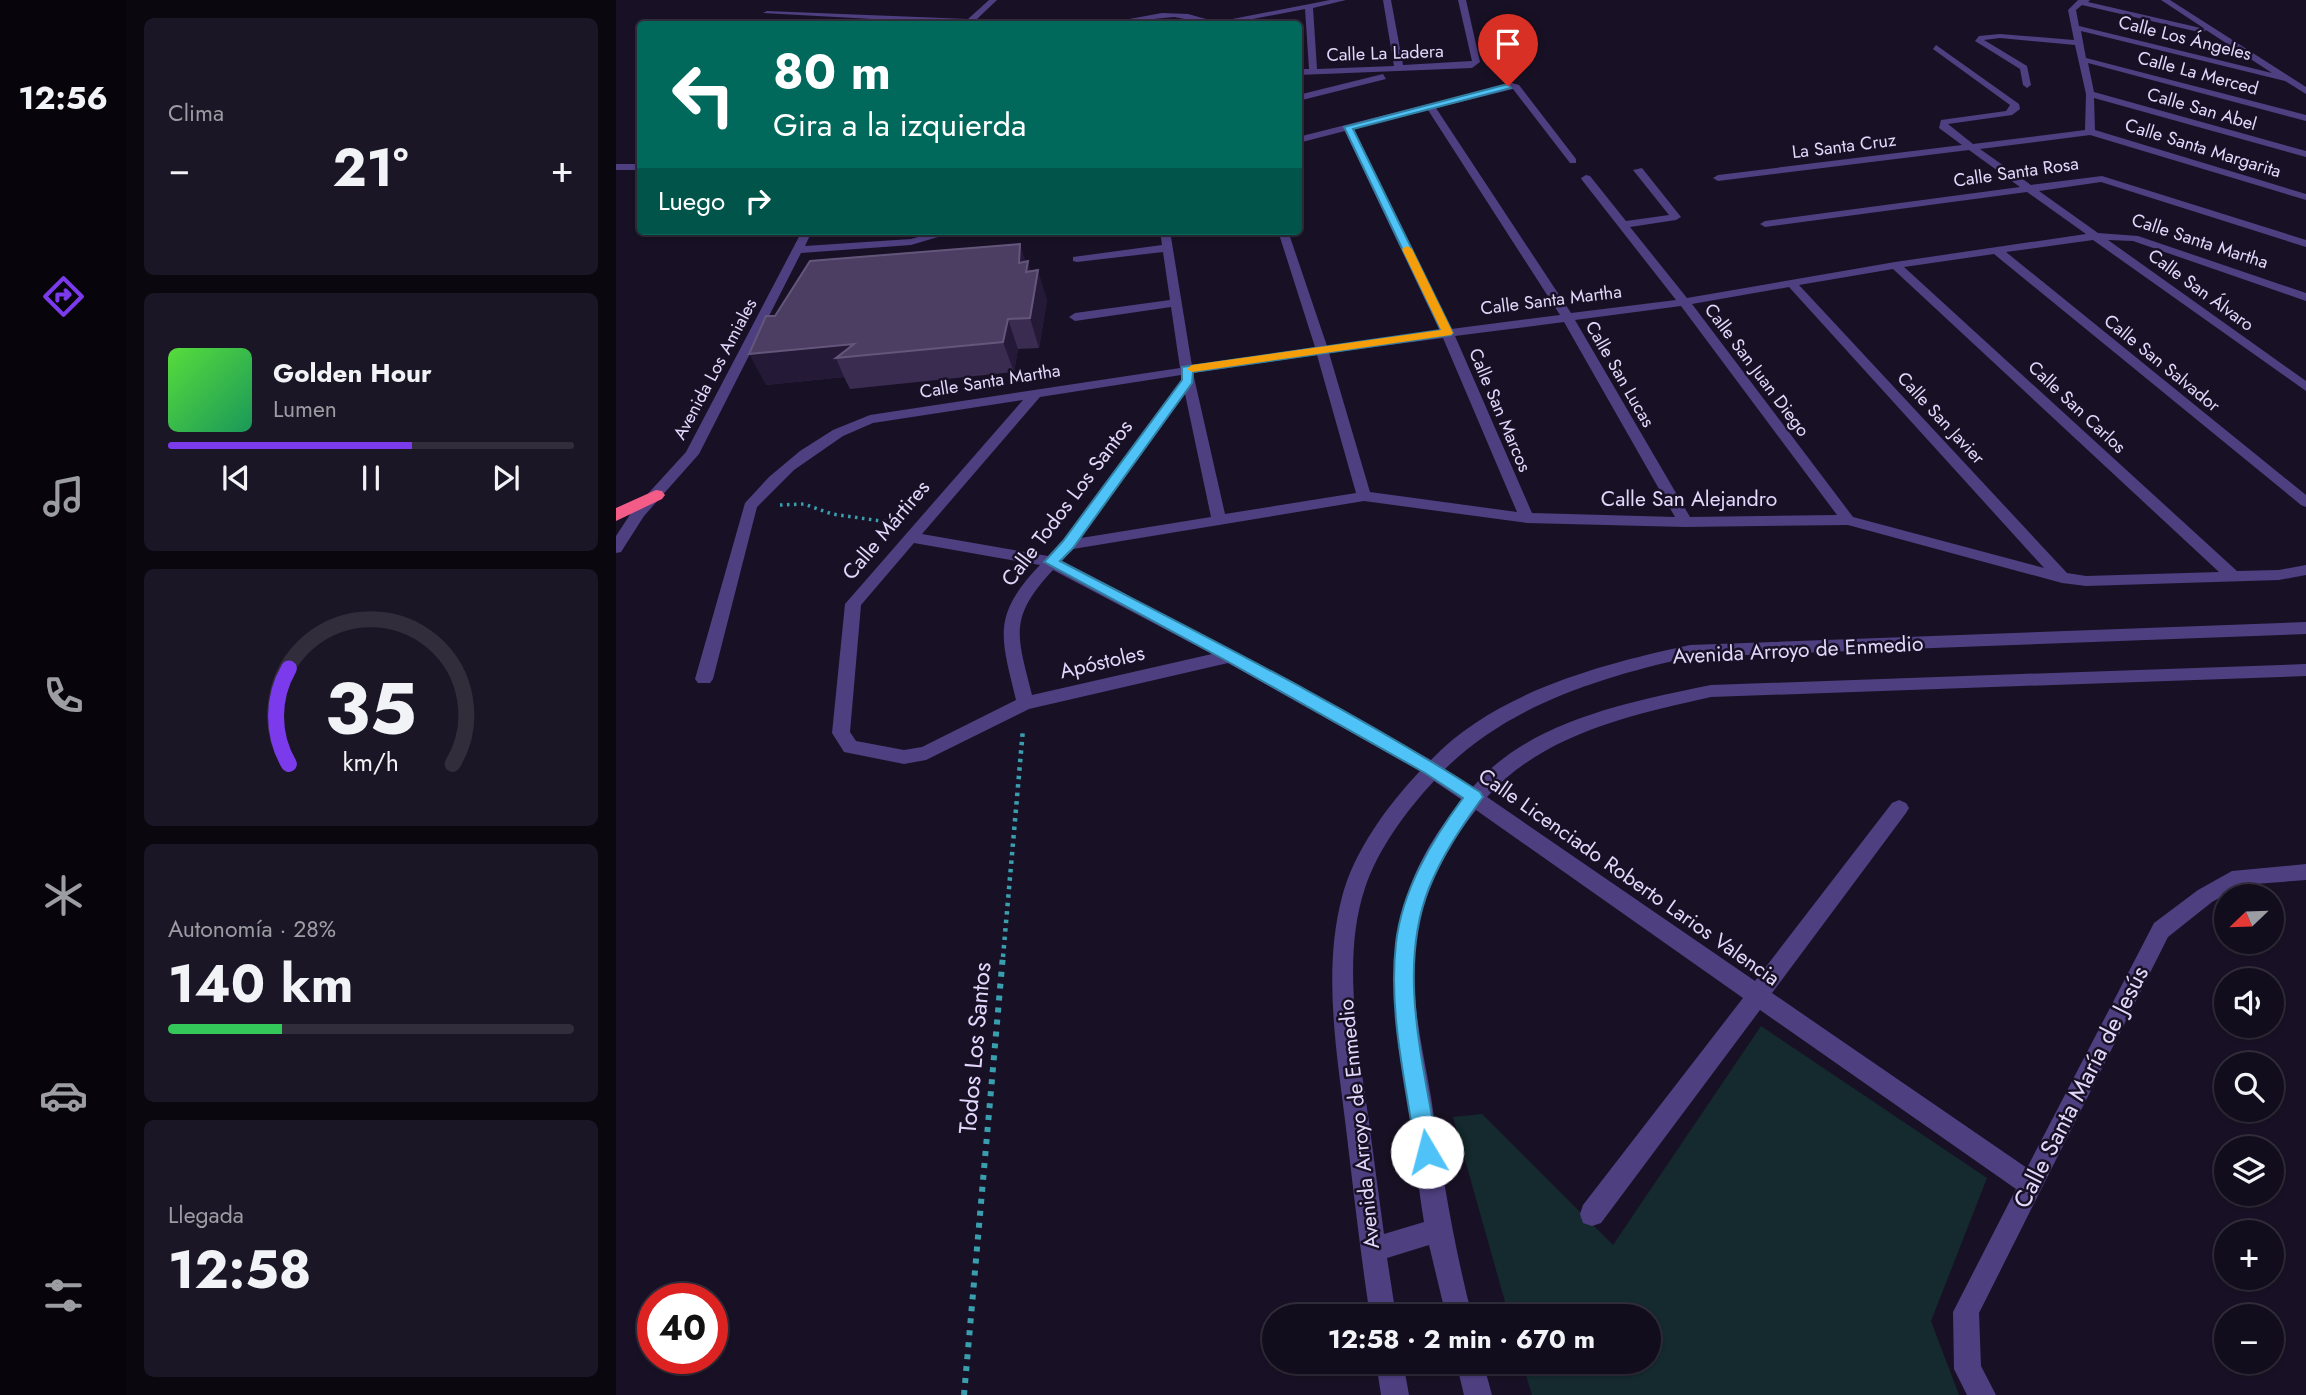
<!DOCTYPE html>
<html lang="es">
<head>
<meta charset="utf-8">
<style>
  body { margin:0; font-family:Jost,sans-serif; background:#1b1625; color:#f1f3f6; height:100vh; display:flex; flex-direction:column; font-size:26px; white-space:nowrap }
  * { box-sizing:border-box; margin:0 }
  p { font-size:23px; color:#9c9ca3 }
  .icon { flex:none; width:38px; height:38px; fill:none; stroke:currentColor; stroke-width:2; stroke-linecap:round; stroke-linejoin:round }
  .map { position:relative; flex:1; overflow:hidden }
  .side { display:flex; flex-direction:column; gap:18px; padding:18px; background:#0a070f; width:490px }
  .side>* { flex:none }
  .top-card { position:absolute; left:21px; top:21px; width:665px; height:214px; border-radius:7px; box-shadow:0 2px 5px #0004,0 0 0 2px #312d3b; background:#00695c; color:#fff; overflow:hidden }
  .needle { width:46px; rotate:247deg }
  .tools { position:absolute; left:1598px; top:884px; display:grid; gap:14px }
  .tools a { display:grid; place-items:center; width:70px; height:70px; border-radius:50%; background:#120d1c; box-shadow:0 2px 5px #0004,0 0 0 2px #312d3b; font-size:35px }
  .speed { position:absolute; left:21px; top:1283px; display:flex; gap:14px; font-size:35px; font-weight:700; text-align:center }
  .speed>* { display:grid; place-content:center; width:91px; height:91px; border-radius:50%; background:#120d1c; box-shadow:0 2px 5px #0004,0 0 0 2px #312d3b; line-height:1 }
  .speed .limit { border:10px solid #d22; background:#fff; color:#111 }
  .pin { position:absolute; display:grid; place-items:center; width:60px; height:60px; color:#fff; margin:-72px -30px; border-radius:50% 50% 50% 0; rotate:-45deg; box-shadow:0 0 7px #0007 }
  .pin .icon { rotate:45deg }
  .me { position:absolute; width:77px; margin:-38px; rotate:352deg; stroke-linejoin:round; filter:drop-shadow(0 0 5px #0008) }
  .turn { display:flex; align-items:center; gap:24px; height:147px; padding:0 21px; font-size:32px }
  .turn .icon { width:91px; height:91px; stroke-width:2.5 }
  .turn b { display:block; font-size:49px; line-height:60px }
  .then { display:flex; align-items:center; height:66px; padding:0 21px; background:#0003; gap:14px; font-size:26px }
  .big { font-size:52px; font-weight:700; line-height:1.1 }
  .side .tile { flex:1; display:flex; flex-direction:column; justify-content:center; gap:10px; min-width:0; padding:0 24px; border-radius:10px; background:#1b1625 }
  .side .dial { align-items:center; gap:0 }
  .dial svg { height:182px; overflow:visible; fill:none; stroke:#312d3b; stroke-width:7; stroke-linecap:round; text-anchor:middle }
  .dial text { fill:#f1f3f6; stroke:none }
  .song { display:flex; align-items:center; gap:21px }
  .cover { width:84px; height:84px; border-radius:10px; background:linear-gradient(135deg,hsl(110 70% 55%),hsl(150 70% 35%)) }
  .played { height:7px; border-radius:4px; background:linear-gradient(90deg,#7c3aed 60%,#312d3b 60%) }
  .keys { display:flex; justify-content:space-around; direction:ltr }
  .heat { display:flex; justify-content:space-between; align-items:center; font-size:38px; direction:ltr }
  .charge { height:10px; border-radius:5px; background:linear-gradient(90deg,#34c759 28%,#312d3b 0) }
  .trip { position:absolute; left:646px; top:1304px; width:399px; height:70px; border-radius:35px; background:#120d1c; box-shadow:0 2px 5px #0004,0 0 0 2px #312d3b; font-weight:700; line-height:70px; text-align:center }
  main { display:flex; flex:1; min-height:0 }
  .menu { display:flex; flex-direction:column; width:126px; justify-content:space-around; align-items:center; background:#07050b; color:#9c9ca3 }
  .menu .icon { width:49px; height:49px }
  .menu .selected { color:#7c3aed }
  .menu b { font-size:32px; color:#f1f3f6 }
  .map>svg:first-child { display:block }
  .green { fill:#142a2e }
  .lines { fill:none; stroke-linecap:round; stroke-linejoin:round }
  .path-far2 { stroke:#399faf; stroke-width:3.5; stroke-dasharray:2.5 4.5; stroke-linecap:butt }
  .path-far1 { stroke:#399faf; stroke-width:4.5; stroke-dasharray:3.5 5; stroke-linecap:butt }
  .path { stroke:#399faf; stroke-width:6; stroke-dasharray:5 7; stroke-linecap:butt }
  .minor { fill:#4e3f80; fill-rule:evenodd }
  .highway { fill:#f35c87; fill-rule:evenodd }
  .wall { fill:#3a2b51 }
  .shaded-wall { fill:#251938 }
  .building { fill:#4c3d63; stroke:#64567b; stroke-width:2 }
  .route { fill:#4fc3f7; stroke:#337fa1; stroke-width:2 }
  .slow { fill:#f59e0b }
  .labels { text-anchor:middle; stroke-width:5; stroke-linejoin:round; paint-order:stroke }
  .far-street-label { font-size:18px; fill:#e3d7fc; stroke:#181125 }
  .street-label { font-size:21px; fill:#e3d7fc; stroke:#181125 }
  .near-street-label { font-size:24px; fill:#e3d7fc; stroke:#181125 }
</style>
</head>
<body>
<main>
<nav class="menu">
<b>12:56</b>
<svg class="icon selected" aria-label="directions" viewBox="0 0 24 24"><path d="M12 3l9 9-9 9-9-9zM9 14v-3h6M13 9l2 2-2 2"/></svg>
<svg class="icon" aria-label="music" viewBox="0 0 24 24"><path d="M9 18V5l10-2v13"/><circle cx="6" cy="18" r="3"/><circle cx="16" cy="16" r="3"/></svg>
<svg class="icon" aria-label="phone" viewBox="0 0 24 24"><path d="M5 4h4l2 5-3 2q2 4 5 5l2-3 5 2v4C11 20 4 13 5 4z"/></svg>
<svg class="icon" aria-label="climate" viewBox="0 0 24 24"><path d="M12 3v18M4 7l16 10M4 17L20 7"/></svg>
<svg class="icon" aria-label="car" viewBox="0 0 24 24"><path d="M5 17H2v-5l4-1 3-4h7l3 4 3 1v5h-3M9 17h6M6 11h13"/><circle cx="7" cy="17" r="2"/><circle cx="17" cy="17" r="2"/></svg>
<svg class="icon" aria-label="filters" viewBox="0 0 24 24"><path d="M4 7h16M4 17h16"/><circle cx="9" cy="7" r="2"/><circle cx="15" cy="17" r="2"/></svg>
</nav>
<section class="side">
<div class="tile"><p>Clima</p>
<div class="heat"><a>−</a><b class="big">21°</b><a>+</a></div>
</div>
<div class="tile">
<div class="song"><i class="cover"></i><div><b>Golden Hour</b><p>Lumen</p></div></div>
<div class="played"></div>
<div class="keys"><svg class="icon" aria-label="previous" viewBox="0 0 24 24"><path d="M18 5L8 12l10 7zM5 5v14"/></svg><svg class="icon" aria-label="pause" viewBox="0 0 24 24"><path d="M8 5v14M16 5v14"/></svg><svg class="icon" aria-label="next" viewBox="0 0 24 24"><path d="M6 5l10 7-10 7zM19 5v14"/></svg></div>
</div>
<div class="tile dial"><svg viewBox="0 0 100 80">
<path d="M14 69A42 42 0 1 1 86 69"/>
<path d="M14 69A42 42 0 0 1 14 27" stroke="#7c3aed"/>
<text x="50" y="56" font-size="32" font-weight="700">35</text>
<text x="50" y="72" font-size="11">km/h</text>
</svg></div>
<div class="tile"><p>Autonomía · 28%</p><b class="big">140 km</b><div class="charge"></div></div>
<div class="tile"><p>Llegada</p><b class="big">12:58</b></div>
</section>
<div class="map">
<svg width="1690" height="1395" viewBox="0 0 1690 1395">
  <rect width="100%" height="100%" fill="#181125"/>
  <path class="green" d="M1145,1026L1371,1178L1315,1321L1343,1395H916L906,1362H1032V1316H893L837,1117L866,1114L997,1245Z"/>
  <g class="lines">
    <path class="path-far2" d="M164,505L188,504L216,514L272,522L278,526"/>
    <path class="path-far1" d="M387,957L407,729"/>
    <path class="path" d="M348,1395L387,955"/>
    <g class="minor">
      <path d="M373,0H381L361,19L426,24H347L147,13L151,11L352,19Z"/>
      <path d="M714,0H730L697,8L701,69L778,66L767,0H775L787,65L856,61L842,0H850L864,62L856,68L682,75V69H693L689,9L611,24H595L558,17L486,24L546,13L572,14L601,22Z"/>
      <path d="M1462,0H1474L1472,2L1589,29L1545,0H1554L1690,87V94L1669,81L1465,31L1470,58L1690,115V121L1472,63L1478,92L1690,151V157L1478,98L1479,130L1690,194V200L1474,135L1364,149L1415,185L1486,176L1690,240V247L1485,182L1423,191L1482,233L1522,236L1690,293V301L1517,241L1492,240L1690,381V391L1477,240L1390,252L1690,495V507L1685,505L1378,254L1288,267L1621,571L1663,570L1690,565V575L1663,580L1470,586L1446,583L1232,525L1069,527L911,523L748,501L457,549L446,561L620,652L815,760C879,692 986,664 1074,645L1690,622V634L1074,657C986,677 895,704 829,769L856,788C913,720 1014,702 1095,685L1690,664V676L1095,697C1015,715 927,734 871,797L1139,981L1276,803L1283,800L1290,803L1293,808L1290,813L1156,993L1411,1168L1538,923L1582,890L1616,871L1690,864V880L1626,885L1596,902L1552,937L1363,1313L1365,1366L1380,1395H1351L1338,1369L1337,1312L1400,1189L1144,1010L985,1223L976,1226L967,1223L964,1214L967,1205L1127,998L860,810C832,845 809,889 801,934C791,987 806,1044 815,1097C826,1172 837,1242 856,1316H830L813,1245L771,1258L780,1316H754C744,1251 737,1186 729,1120C720,1048 707,969 726,897C738,851 771,806 804,771L612,663L413,709L310,760L288,764L228,752L216,733L229,604L407,400L257,423L227,436L178,470L141,507L97,679L94,683H82L79,679L129,503L153,477L184,451L217,430L254,415L564,368L555,307L459,321L453,317L459,313L554,300L547,252L461,262L457,261V257L546,245L544,231H554L576,366L699,347L662,231H672L711,346L824,331L729,131L682,143V137L896,83L903,85L960,159V163H954L897,89L820,108L955,313L1060,300L966,180L965,178L970,175L974,176L1010,221L1053,215L1017,170L1026,168L1065,217L1060,220L1014,227L1071,298L1279,262L1470,234L1411,192L1149,227L1144,224L1149,221L1404,187L1353,150L1102,181L1097,178L1102,175L1346,145L1323,128L1325,120L1390,111L1394,105L1317,49L1320,45L1403,104L1404,109L1396,115L1332,124L1357,144L1469,130L1470,94L1459,45L1384,38L1368,40L1411,66L1415,85L1411,88L1407,85L1404,69L1359,41L1363,36L1384,34L1458,40L1452,10ZM1466,5L1587,33L1590,30L1656,73L1463,26L1460,10ZM812,110L944,315L835,329L738,129ZM1277,269L1603,572L1470,576L1451,573L1183,285ZM1173,287L1428,568L1237,517L1076,304ZM1065,306L1221,515L1074,517L959,320ZM948,322L1059,517L916,513L839,336ZM827,338L901,512L754,492L713,353ZM701,355L740,493L609,514L577,373ZM565,375L566,380L447,541L432,556L306,534L424,397ZM569,394L595,517L465,538ZM298,543L424,565C375,616 385,637 400,700L306,747L288,750L240,741L234,732L245,605ZM437,570L596,654L416,695C401,635 392,618 437,570ZM818,781L846,800C764,899 774,976 791,1094C797,1136 801,1179 808,1222L768,1234C763,1197 758,1160 753,1122C743,1051 725,959 749,888C762,849 790,811 818,781Z"/>
      <path d="M767,74L770,79L682,101V95Z"/>
      <rect x="0" y="164" width="24" height="6"/>
      <path d="M186,231H196L189,246L295,239L324,231H342L295,245L185,253L83,454L28,516L5,552L0,553V536L17,510L70,452Z"/>
      <path d="M760,1362H787L793,1395H765Z"/>
      <path d="M840,1362H867L876,1395H848Z"/>
    </g>
    <path class="highway" d="M40,490L46,491L49,495L46,499L0,521V508Z"/>
  </g>
  <path class="wall" d="M410,262L431,300L423,348L402,349L398,372L234,389L228,377L150,385L159,316Z"/>
  <g class="shaded-wall">
    <path d="M404,244L411,266L412,261L419,285L422,270L431,300L423,348L414,318L403,263Z"/>
    <path d="M392,319L402,349L398,372L387,342Z"/>
    <path d="M238,344L220,358L228,377L150,385L133,354Z"/>
  </g>
  <path class="building" d="M404,244L403,263L412,261L410,272L422,270L414,318L392,319L387,342L220,358L238,344L133,354L150,316H159L194,261Z"/>
  <path class="route" d="M892,84L895,88L737,129L837,333L835,335L577,372L576,383L457,548L444,561C586,635 730,706 864,792L867,797L864,801C844,829 826,856 813,888C780,972 809,1067 822,1152L818,1159L811,1162L803,1159L800,1152C790,1084 772,1012 780,943C786,890 816,840 847,798L809,773L609,660L428,562L447,541L566,380V367L825,330L728,127Z"/>
  <path class="slow" d="M791,246L796,249L837,333L835,335L576,372L571,369L576,365L825,330L786,249Z"/>
  <g class="labels">
    <g class="far-street-label">
      <text transform="translate(1569 38) rotate(14)" y="6">Calle Los Ángeles</text>
      <text transform="translate(769 53) rotate(-2)" y="6">Calle La Ladera</text>
      <text transform="translate(1582 73) rotate(15)" y="6">Calle La Merced</text>
      <text transform="translate(1586 109) rotate(16)" y="6">Calle San Abel</text>
      <text transform="translate(1228 146) rotate(-7)" y="6">La Santa Cruz</text>
      <text transform="translate(1587 148) rotate(17)" y="6">Calle Santa Margarita</text>
      <text transform="translate(1400 172) rotate(-8)" y="6">Calle Santa Rosa</text>
      <text transform="translate(1584 241) rotate(18)" y="6">Calle Santa Martha</text>
      <text transform="translate(1585 290) rotate(36)" y="6">Calle San Álvaro</text>
      <text transform="translate(935 300) rotate(-7)" y="6">Calle Santa Martha</text>
      <text transform="translate(1546 363) rotate(39)" y="6">Calle San Salvador</text>
      <text transform="translate(99 369) rotate(-62)" y="6">Avenida Los Amiales</text>
      <text transform="translate(1141 370) rotate(53)" y="6">Calle San Juan Diego</text>
      <text transform="translate(1004 374) rotate(60)" y="6">Calle San Lucas</text>
      <text transform="translate(374 381) rotate(-9)" y="6">Calle Santa Martha</text>
      <text transform="translate(1461 407) rotate(43)" y="6">Calle San Carlos</text>
      <text transform="translate(884 410) rotate(67)" y="6">Calle San Marcos</text>
      <text transform="translate(1325 418) rotate(47)" y="6">Calle San Javier</text>
    </g>
    <g class="street-label">
      <text x="1073" y="506">Calle San Alejandro</text>
      <text transform="translate(451 503) rotate(-53)" y="7">Calle Todos Los Santos</text>
      <text transform="translate(270 530) rotate(-50)" y="7">Calle Mártires</text>
      <text transform="translate(1182 650) rotate(-3)" y="7">Avenida Arroyo de Enmedio</text>
      <text transform="translate(486 662) rotate(-13)" y="7">Apóstoles</text>
      <text transform="translate(1013 877) rotate(35)" y="7">Calle Licenciado Roberto Larios Valencia</text>
      <text transform="translate(743 1124) rotate(-96)" y="7">Avenida Arroyo de Enmedio</text>
    </g>
    <g class="near-street-label">
      <text transform="translate(359 1048) rotate(-85)" y="8">Todos Los Santos</text>
      <text transform="translate(1465 1087) rotate(-63)" y="8">Calle Santa María de Jesús</text>
    </g>
  </g>
</svg>
<div class="tools">
<a><svg class="needle" viewBox="-14 -14 28 28"><path d="M0-13l5 13h-10z" fill="#e53935"/><path d="M0 13l5-13h-10z" fill="#9c9ca3"/></svg></a>
<a><svg class="icon" aria-label="sound" viewBox="0 0 24 24"><path d="M4 9h4l5-4v14l-5-4H4zM17 9q2 3 0 6"/></svg></a>
<a><svg class="icon" aria-label="search" viewBox="0 0 24 24"><circle cx="10" cy="10" r="6"/><path d="M15 15l6 6"/></svg></a>
<a><svg class="icon" aria-label="layers" viewBox="0 0 24 24"><path d="M12 4l9 5-9 5-9-5zM3 14l9 5 9-5"/></svg></a>
<a>+</a>
<a>−</a>
</div>
<div class="speed"><div class="limit">40</div></div>
<div class="pin" style="left:892px;top:86px;background:#d93025"><svg class="icon" aria-label="arrive" viewBox="0 0 24 24"><path d="M6 21V4h12l-3 4 3 4H6"/></svg></div>
<svg class="me" style="left:811px;top:1152px" viewBox="-20 -20 40 40"><circle r="19" fill="#fff"/><path d="M0-13L10 11 0 6-10 11z" fill="#4fc3f7"/></svg>
<div class="trip">12:58 · 2 min · 670 m</div>
<div class="top-card">
<div class="turn"><svg class="icon" aria-label="left" viewBox="0 0 24 24"><path d="M17 20v-9H6M10 6l-5 5 5 5"/></svg><div><b>80 m</b>Gira a la izquierda</div></div>
<div class="then">Luego<svg class="icon" aria-label="right" viewBox="0 0 24 24"><path d="M7 20v-9h11M14 6l5 5-5 5"/></svg></div>
</div>
</div>
</main>
</body>
</html>
